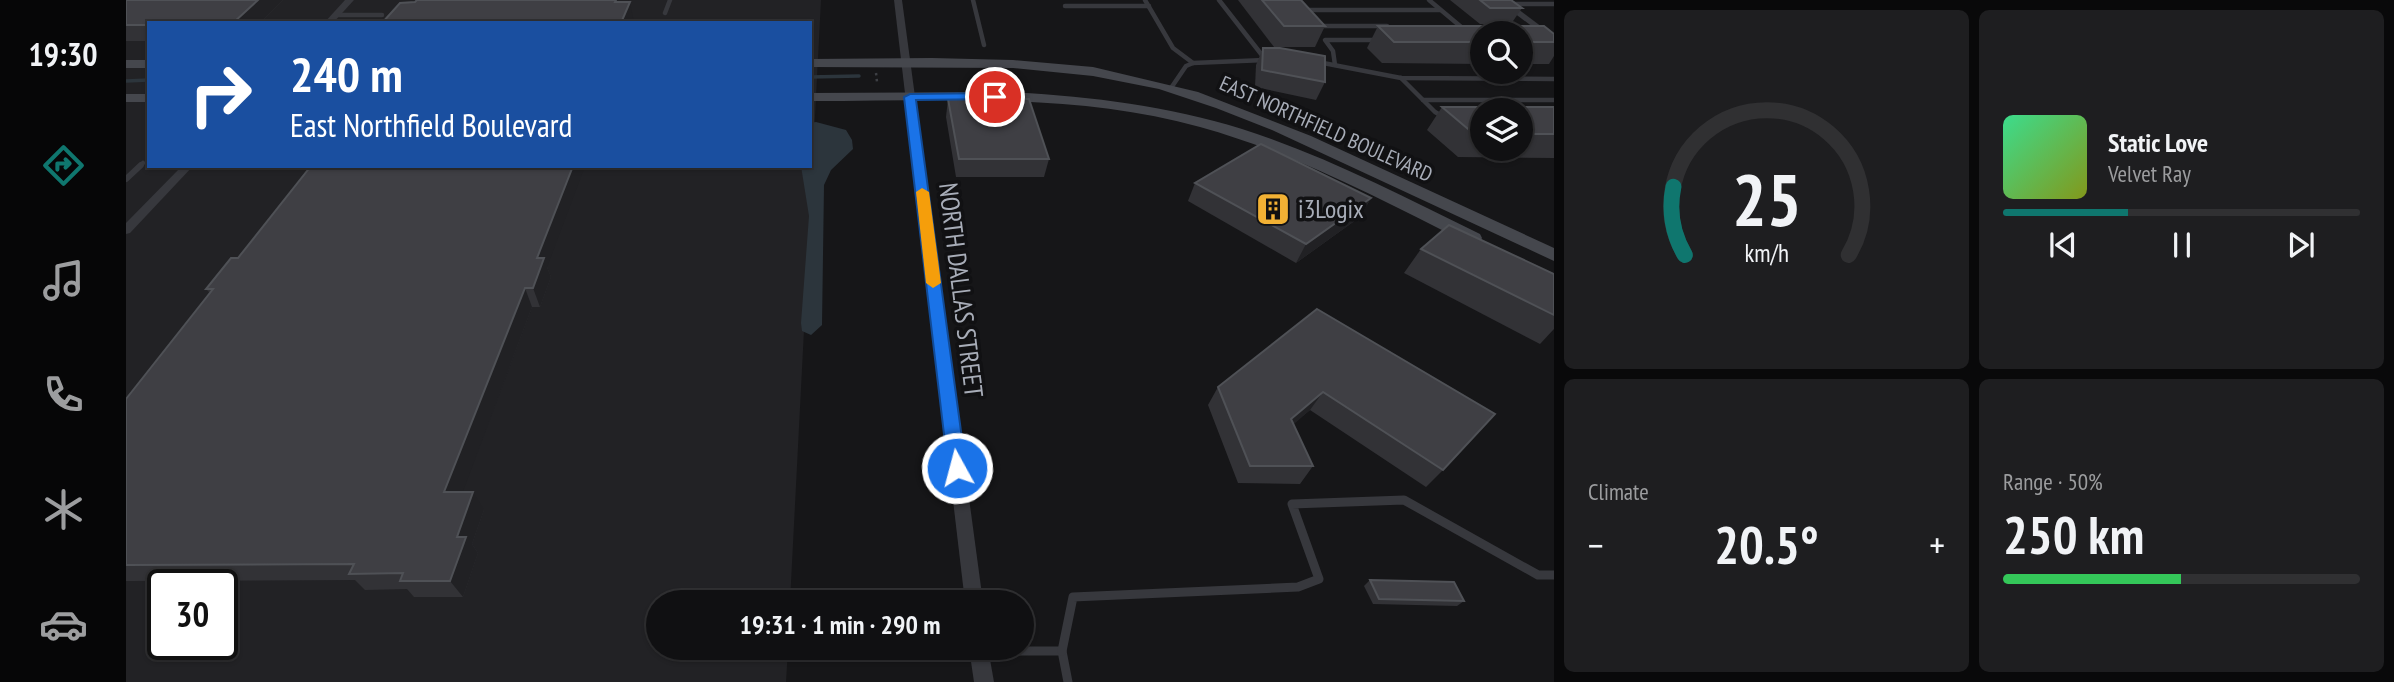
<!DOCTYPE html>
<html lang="en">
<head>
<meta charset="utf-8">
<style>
  body { margin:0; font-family:"PT Sans Narrow",sans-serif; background:#1e1e20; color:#f1f3f6; height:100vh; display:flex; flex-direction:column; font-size:26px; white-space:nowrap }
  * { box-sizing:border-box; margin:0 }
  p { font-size:23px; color:#9c9d9f }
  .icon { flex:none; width:38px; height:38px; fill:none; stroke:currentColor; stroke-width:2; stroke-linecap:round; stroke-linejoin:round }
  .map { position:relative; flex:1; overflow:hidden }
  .details { display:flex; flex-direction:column; gap:10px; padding:10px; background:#09090a; width:840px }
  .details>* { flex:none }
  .guide { position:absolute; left:21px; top:21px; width:665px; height:147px; border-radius:0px; box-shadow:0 2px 5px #0004,0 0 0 2px #303032; background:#1a4fa0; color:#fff; overflow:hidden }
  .controls { position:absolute; left:1344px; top:21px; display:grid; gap:14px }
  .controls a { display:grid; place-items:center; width:63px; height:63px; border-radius:50%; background:#101012; box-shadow:0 2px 5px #0004,0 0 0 2px #303032; font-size:35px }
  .speed { position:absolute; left:21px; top:569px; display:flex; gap:14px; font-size:35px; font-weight:700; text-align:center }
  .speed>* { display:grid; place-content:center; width:91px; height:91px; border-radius:50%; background:#101012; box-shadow:0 2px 5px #0004,0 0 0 2px #303032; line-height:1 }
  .speed .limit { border:4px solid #111; border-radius:10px; background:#fff; color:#111 }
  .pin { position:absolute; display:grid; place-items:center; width:60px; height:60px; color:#fff; margin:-30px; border:4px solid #fff; border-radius:50%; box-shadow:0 2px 7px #0007 }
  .me { position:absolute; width:77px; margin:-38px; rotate:353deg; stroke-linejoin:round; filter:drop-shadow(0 0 5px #0008) }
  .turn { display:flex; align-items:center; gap:24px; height:147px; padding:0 28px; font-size:32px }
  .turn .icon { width:91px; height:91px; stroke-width:2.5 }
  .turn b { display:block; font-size:49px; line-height:60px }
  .big { font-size:52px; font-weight:700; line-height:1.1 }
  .details .card { flex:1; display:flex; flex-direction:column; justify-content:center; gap:10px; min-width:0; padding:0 24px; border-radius:10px; background:#1e1e20 }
  .details .dial { align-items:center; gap:0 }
  .dial svg { height:182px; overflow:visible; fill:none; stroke:#303032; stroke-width:7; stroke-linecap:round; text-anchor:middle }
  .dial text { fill:#f1f3f6; stroke:none }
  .song { display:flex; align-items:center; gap:21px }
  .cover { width:84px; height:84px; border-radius:10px; background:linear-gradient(135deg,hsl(150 70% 55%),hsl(70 70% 35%)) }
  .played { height:7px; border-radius:4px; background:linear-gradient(90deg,#0f766e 35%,#303032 35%) }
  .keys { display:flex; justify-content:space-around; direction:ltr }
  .heat { display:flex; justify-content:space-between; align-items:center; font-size:38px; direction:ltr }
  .charge { height:10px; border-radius:5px; background:linear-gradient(90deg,#34c759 50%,#303032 0) }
  .details .tiles { flex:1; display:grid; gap:10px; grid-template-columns:repeat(2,1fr) }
  .trip { position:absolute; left:520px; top:590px; width:388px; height:70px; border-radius:35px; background:#101012; box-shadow:0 2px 5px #0004,0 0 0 2px #303032; font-weight:700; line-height:70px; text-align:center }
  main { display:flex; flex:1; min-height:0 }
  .menu { display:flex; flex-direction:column; width:126px; justify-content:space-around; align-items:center; background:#060607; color:#9c9d9f }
  .menu .icon { width:49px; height:49px }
  .menu .active { color:#0f766e }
  .menu b { font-size:32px; color:#f1f3f6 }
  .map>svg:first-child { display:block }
  .built { fill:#222225; fill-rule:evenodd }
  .water { fill:#2c353c }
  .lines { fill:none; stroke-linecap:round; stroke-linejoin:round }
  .stream { stroke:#2c353c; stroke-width:3.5 }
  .path { stroke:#3d3f44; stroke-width:2.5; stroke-dasharray:2.5 3.5; stroke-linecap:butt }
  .service-far2 { stroke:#37383d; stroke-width:4.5 }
  .service-far1 { stroke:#37383d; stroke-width:6 }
  .service { stroke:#37383d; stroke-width:9 }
  .minor { fill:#37383d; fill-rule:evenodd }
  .secondary { fill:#45474d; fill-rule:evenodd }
  .wall { fill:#323236; fill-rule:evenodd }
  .shaded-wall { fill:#212124 }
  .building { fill:#3f3f44; stroke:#4f5156; stroke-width:2 }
  .route { fill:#1a73e8; stroke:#114b97; stroke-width:2 }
  .slow { fill:#f59e0b }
  .labels { text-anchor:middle; stroke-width:7; stroke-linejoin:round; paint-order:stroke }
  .far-street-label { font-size:21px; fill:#a8adb8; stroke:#111113 }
  .poi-label { font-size:26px; fill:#a8adb8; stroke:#111113; text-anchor:start }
  .street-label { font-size:26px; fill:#a8adb8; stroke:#111113 }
</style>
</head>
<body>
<main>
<nav class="menu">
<b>19:30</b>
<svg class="icon active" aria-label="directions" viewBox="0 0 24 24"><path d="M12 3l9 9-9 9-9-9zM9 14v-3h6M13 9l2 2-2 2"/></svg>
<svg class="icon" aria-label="music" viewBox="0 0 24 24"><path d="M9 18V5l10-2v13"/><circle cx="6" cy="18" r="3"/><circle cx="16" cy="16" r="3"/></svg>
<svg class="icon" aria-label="phone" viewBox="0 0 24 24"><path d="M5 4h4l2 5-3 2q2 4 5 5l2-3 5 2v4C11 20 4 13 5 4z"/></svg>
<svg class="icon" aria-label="climate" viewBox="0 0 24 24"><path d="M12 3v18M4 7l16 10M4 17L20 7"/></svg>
<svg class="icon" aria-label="car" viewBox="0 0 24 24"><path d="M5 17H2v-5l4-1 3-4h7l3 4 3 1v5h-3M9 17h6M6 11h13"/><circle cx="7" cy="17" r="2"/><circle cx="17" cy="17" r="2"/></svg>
</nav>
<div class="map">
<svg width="1428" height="682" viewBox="0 0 1428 682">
  <rect width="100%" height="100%" fill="#161618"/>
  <path class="built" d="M0,0H695L664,602H532V648H662L660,682H0ZM23,23H684V166H23ZM37,584H96V644H37Z"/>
  <path class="water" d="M690,122L720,130L726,140L727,149L705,170L698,185L696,325L685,335L676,331L675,323L683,216L675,166H684V123Z"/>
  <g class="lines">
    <g class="stream">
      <path d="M684,77L733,76"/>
      <path d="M0,81L23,80"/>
    </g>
    <path class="path" d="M750,73L751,82"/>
    <g class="service-far2">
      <path d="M847,0L858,45"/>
      <path d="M1019,0L1047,48L1067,63"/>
      <path d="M1093,0L1139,59"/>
      <path d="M1303,0L1340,31"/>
      <path d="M1385,4H1428"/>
      <path d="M939,6H1023"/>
      <path d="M1175,10H1314"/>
      <path d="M539,13L544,0"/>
      <path d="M209,15H256"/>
      <path d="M1192,26H1261"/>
      <path d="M1192,62L1275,78L1428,79"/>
      <path d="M1209,65L1207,51L1199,40H1252"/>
      <path d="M1275,78L1309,112L1318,117"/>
      <path d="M1045,88L1060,66L1067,63L1139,60"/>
      <path d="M1297,100H1428"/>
      <path d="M13,167L17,163"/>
    </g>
    <path class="service-far1" d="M0,179L15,165"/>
    <g class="service">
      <path d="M855,651H936L942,682"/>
      <path d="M936,651L947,597L1172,587L1193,579L1166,504L1278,500L1412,575H1428"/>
    </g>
    <g class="minor">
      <path d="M219,0H228L207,23H198Z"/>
      <path d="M768,0H776L857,602H839Z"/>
      <path d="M1371,0H1380L1428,36V43Z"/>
      <path d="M56,166H67L4,233L0,234V223Z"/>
      <path d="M843,648H862L868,682H848Z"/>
    </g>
    <g class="secondary">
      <path d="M806,58L887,60L967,67L1072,92L1185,136L1428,248V261L1146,130L1090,108L1033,89L967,76L887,68L684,67V59Z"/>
      <rect x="0" y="60" width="23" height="8"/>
      <path d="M881,92C961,96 1039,105 1116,129C1198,155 1276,196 1354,234L1356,238L1354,242H1340C1254,199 1168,153 1074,127C948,92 813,101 684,101V93Z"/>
      <rect x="0" y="94" width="23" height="8"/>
    </g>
  </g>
  <g class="wall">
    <path d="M0,0H157L134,23H23V41H0Z"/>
    <path d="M1112,0H1175L1199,26L1189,47H1148Z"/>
    <path d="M1324,0H1385L1396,8L1385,24H1354Z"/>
    <path d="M502,2L508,23H256Z"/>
    <path d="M1252,26L1428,34V56L1423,64H1395V33H1356V64L1256,63L1241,48Z"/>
    <path d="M1137,48L1199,82L1190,100L1129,87L1130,65Z"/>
    <path d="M822,99L923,159L918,177H830L820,117Z"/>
    <path d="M1316,107H1428V158L1332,157L1301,130ZM1356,110H1395V149H1356Z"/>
    <path d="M1069,183L1245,198L1234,217L1170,263L1062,201Z"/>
    <path d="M1295,249L1428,274V329L1414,344L1278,273Z"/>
    <path d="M112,258L421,267L425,277L414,307H406L336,492L358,510L346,544L352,553L337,597H288L281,589L239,590L229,580L0,581V399L84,293L80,289Z"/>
    <path d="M1191,309L1317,470L1300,487L1184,410L1167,424L1187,466L1174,484L1112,483L1082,405L1092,387Z"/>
    <path d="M1244,580L1338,601L1331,606L1247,604L1238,586Z"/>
  </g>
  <g class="shaded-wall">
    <path d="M132,0H157L134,23H107Z"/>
    <path d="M490,0H503L494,23L489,2Z"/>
    <path d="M504,2L508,23H495Z"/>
    <path d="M398,20L399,23H383Z"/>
    <path d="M447,166H459L421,267L425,277L414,307L407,288L411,258Z"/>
    <path d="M1245,198L1234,217L1170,263L1180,244Z"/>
    <path d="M399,288L406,307L330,510L318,492Z"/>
    <path d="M1197,392L1184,410L1153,437L1165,419Z"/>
    <path d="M347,492L358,510L346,544L352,553L337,597L324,581L331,537Z"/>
  </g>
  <g class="building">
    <path d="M0,0H132L107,23H23V25H0Z"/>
    <path d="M291,0H490L489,2H504L495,23L450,22L451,20H398L383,23H366L351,20L256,23L274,3L289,2Z"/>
    <path d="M1136,0H1175L1199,26H1158Z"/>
    <path d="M1354,0H1385L1396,8H1364Z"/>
    <path d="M1252,26H1418L1428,34V42H1395V33H1356V42H1268Z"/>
    <path d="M1137,48H1154L1199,56V82L1136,70Z"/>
    <path d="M822,99H903L923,159H833Z"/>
    <path d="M1316,107H1428V134H1395V110H1356V134H1348Z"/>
    <path d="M1135,144L1245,198L1180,244L1069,183Z"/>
    <path d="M185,166H447L411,258H418L407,288H399L318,492H347L331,537H340L324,581H274L277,573L223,574L228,564L0,565V399L87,289H80L105,258H112Z"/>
    <path d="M1323,225L1428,274V315L1295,249Z"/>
    <path d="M1191,309L1369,414L1317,470L1197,392L1165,419L1187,466H1124L1092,387Z"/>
    <path d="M1244,580L1328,582L1338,601L1253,599Z"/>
  </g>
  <path class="route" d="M869,93L874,97L873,99L790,100L840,468L837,473L831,475L824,473L822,468L778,97L784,94Z"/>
  <path class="slow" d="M796,188L803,192L815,283L807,288L800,283L790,192Z"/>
  <defs>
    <g id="building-square" transform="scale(1.75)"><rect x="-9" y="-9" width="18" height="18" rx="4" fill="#f2b134" stroke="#111113"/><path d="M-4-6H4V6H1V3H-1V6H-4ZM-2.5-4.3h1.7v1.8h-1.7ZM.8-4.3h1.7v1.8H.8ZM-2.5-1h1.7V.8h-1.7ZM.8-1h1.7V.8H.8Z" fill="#111"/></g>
  </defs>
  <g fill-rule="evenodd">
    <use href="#building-square" x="1147" y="209"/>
  </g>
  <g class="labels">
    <g class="far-street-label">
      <text transform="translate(1200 129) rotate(24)" y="7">EAST NORTHFIELD BOULEVARD</text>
    </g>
    <g class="poi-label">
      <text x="1172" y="218">i3Logix</text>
    </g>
    <g class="street-label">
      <text transform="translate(835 290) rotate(83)" y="9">NORTH DALLAS STREET</text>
    </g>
  </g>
</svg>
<div class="controls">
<a><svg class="icon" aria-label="search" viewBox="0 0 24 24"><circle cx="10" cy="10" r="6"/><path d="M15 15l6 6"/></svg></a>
<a><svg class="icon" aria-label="layers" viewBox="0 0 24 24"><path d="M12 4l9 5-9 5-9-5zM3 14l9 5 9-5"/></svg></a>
</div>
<div class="speed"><div class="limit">30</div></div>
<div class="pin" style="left:869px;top:97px;background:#d93025"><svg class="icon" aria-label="arrive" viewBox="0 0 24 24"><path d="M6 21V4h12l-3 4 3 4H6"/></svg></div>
<svg class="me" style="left:831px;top:468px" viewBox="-20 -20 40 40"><circle r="17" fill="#1a73e8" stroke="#fff" stroke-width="3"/><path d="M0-11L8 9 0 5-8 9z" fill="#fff"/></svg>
<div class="trip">19:31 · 1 min · 290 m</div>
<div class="guide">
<div class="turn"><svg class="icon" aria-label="right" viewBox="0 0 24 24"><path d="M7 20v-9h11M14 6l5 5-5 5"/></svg><div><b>240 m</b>East Northfield Boulevard</div></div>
</div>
</div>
<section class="details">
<div class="tiles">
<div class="card dial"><svg viewBox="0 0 100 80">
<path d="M14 69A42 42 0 1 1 86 69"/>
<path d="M14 69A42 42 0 0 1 9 39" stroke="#0f766e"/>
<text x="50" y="56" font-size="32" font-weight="700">25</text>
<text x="50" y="72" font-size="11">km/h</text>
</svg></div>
<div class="card">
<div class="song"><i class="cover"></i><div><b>Static Love</b><p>Velvet Ray</p></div></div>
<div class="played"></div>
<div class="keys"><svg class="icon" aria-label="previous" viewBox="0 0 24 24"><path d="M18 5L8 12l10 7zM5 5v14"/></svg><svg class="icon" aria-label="pause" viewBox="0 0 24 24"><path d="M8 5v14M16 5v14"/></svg><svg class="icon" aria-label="next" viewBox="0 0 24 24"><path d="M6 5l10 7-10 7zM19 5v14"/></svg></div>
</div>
<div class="card"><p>Climate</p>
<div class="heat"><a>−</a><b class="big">20.5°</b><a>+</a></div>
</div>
<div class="card"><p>Range · 50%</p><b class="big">250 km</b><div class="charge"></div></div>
</div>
</section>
</main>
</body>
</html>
